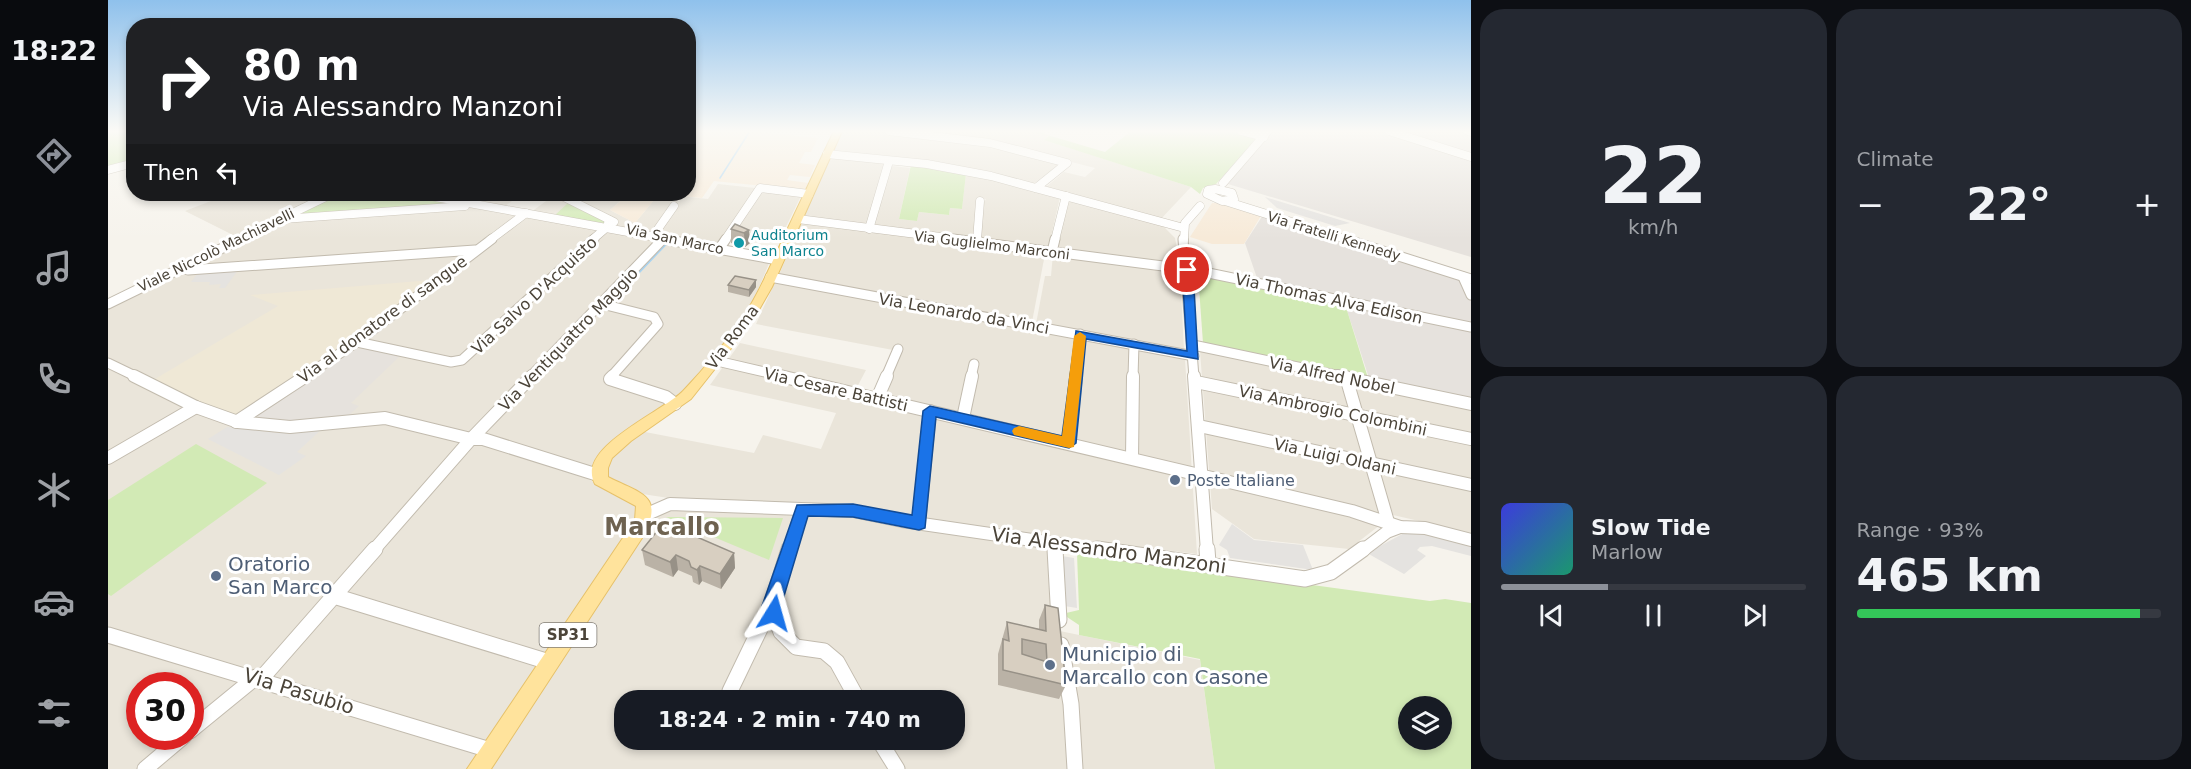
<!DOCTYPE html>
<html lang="en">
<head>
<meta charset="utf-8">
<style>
  body { margin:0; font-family:"DejaVu Sans",sans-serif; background:#242831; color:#f1f3f6; height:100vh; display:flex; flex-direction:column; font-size:22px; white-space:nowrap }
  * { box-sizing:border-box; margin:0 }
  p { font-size:20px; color:#9ea1a6 }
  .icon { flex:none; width:33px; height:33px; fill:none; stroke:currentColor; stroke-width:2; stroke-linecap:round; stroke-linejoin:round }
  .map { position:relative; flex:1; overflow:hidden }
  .details { display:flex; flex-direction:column; gap:9px; padding:9px; background:#0d0f14; width:720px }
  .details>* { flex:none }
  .banner { position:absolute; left:18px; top:18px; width:570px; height:183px; border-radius:24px; box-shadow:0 3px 9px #0003; background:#202124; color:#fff; overflow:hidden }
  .tools { position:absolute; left:1290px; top:696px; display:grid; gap:12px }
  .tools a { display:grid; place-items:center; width:54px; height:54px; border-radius:50%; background:#171b24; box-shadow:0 3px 9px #0003; font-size:30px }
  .speed { position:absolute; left:18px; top:672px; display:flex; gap:12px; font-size:30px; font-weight:700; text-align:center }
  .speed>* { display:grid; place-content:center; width:78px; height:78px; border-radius:50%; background:#171b24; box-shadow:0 3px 9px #0003; line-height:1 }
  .speed .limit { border:9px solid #d22; background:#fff; color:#111 }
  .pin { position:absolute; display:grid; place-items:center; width:51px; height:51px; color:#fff; margin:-26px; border:3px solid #fff; border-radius:50%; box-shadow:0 2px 6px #0007 }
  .me { position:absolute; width:66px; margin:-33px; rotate:8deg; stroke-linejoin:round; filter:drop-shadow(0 0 4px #0008) }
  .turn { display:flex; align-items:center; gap:21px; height:126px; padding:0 18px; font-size:27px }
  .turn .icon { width:78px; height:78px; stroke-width:2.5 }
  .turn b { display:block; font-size:42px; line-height:51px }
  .then { display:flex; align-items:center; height:57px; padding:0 18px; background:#0003; gap:12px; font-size:22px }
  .big { font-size:45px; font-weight:800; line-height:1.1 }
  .details .tile { flex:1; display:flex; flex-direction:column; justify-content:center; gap:9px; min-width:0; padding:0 21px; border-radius:24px; background:#242831 }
  .details .dial { align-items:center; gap:0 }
  .dial b { font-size:78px; line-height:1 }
  .song { display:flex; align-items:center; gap:18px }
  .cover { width:72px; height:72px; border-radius:9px; background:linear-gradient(135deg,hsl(240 70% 55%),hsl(160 70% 35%)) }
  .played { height:6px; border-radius:3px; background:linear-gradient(90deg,#8c9099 35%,#363941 35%) }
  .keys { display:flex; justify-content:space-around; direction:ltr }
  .heat { display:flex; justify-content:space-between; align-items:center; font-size:33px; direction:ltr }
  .charge { height:9px; border-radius:4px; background:linear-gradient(90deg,#34c759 93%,#363941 0) }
  .details .tiles { flex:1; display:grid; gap:9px; grid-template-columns:repeat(2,1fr) }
  .trip { position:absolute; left:506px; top:690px; width:351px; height:60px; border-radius:24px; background:#171b24; box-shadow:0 3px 9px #0003; font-weight:800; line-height:60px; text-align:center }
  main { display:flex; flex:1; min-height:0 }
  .tab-bar { display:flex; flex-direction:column; width:108px; justify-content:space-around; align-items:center; background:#090b0e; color:#9ea1a6 }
  .tab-bar .icon { width:42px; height:42px }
  .tab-bar .active { color:#8c9099 }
  .tab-bar b { font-size:27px; color:#f1f3f6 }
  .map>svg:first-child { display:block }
  .residential { fill:#eae5da; fill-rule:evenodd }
  .commercial { fill:#f7ead8 }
  .industrial { fill:#e6e2dd }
  .education { fill:#efe8d6 }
  .green { fill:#d2eab5; fill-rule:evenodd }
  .parking { fill:#e5e3e0 }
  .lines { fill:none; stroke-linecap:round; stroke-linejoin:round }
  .stream-far1 { stroke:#a9d4f2; stroke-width:1.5 }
  .stream { stroke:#a9d4f2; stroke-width:2 }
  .minor-far3-casing { stroke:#c2bbae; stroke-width:9 }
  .minor-far2-casing { stroke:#c2bbae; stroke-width:11 }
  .minor-far1-casing { stroke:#c2bbae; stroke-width:14 }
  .minor-casing { stroke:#c2bbae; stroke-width:17 }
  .major-casing { stroke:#e6c16a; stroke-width:2 }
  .minor-far3 { stroke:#fff; stroke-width:8 }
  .minor-far2 { stroke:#fff; stroke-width:9 }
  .minor-far1 { stroke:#fff; stroke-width:12 }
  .minor { stroke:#fff; stroke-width:15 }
  .major { fill:#ffe39c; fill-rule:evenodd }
  .wall { fill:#bab2a6 }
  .shaded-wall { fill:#979187 }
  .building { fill:#d8cfc1; stroke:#979187; stroke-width:1.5; fill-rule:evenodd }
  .route { fill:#1a73e8; stroke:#114b97; stroke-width:1.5 }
  .slow { fill:#f59e0b }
  .culture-dot { fill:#0f9aa8; stroke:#fff; stroke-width:2 }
  .service-dot { fill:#5c6f8a; stroke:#fff; stroke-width:2 }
  .labels { text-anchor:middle; stroke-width:6; stroke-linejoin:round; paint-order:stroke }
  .far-culture-label { font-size:14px; fill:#0d838f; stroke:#fff; text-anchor:start }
  .far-street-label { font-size:14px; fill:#4b4439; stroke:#fff }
  .shield { fill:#fff; stroke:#817c74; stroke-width:1.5 }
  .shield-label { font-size:15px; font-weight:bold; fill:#4b4439 }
  .street-label { font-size:16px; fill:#4b4439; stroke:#fff }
  .service-label { font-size:16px; fill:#4e5e75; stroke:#fff; text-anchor:start }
  .near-street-label { font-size:20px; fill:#4b4439; stroke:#fff }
  .near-service-label { font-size:20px; fill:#4e5e75; stroke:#fff; text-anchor:start }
  .near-quarter-label { font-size:24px; font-weight:bold; fill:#6e6250; stroke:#fff }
</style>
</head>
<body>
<main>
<nav class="tab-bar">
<b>18:22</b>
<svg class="icon active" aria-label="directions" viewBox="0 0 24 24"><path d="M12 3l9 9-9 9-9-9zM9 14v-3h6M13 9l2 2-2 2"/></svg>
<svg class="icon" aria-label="music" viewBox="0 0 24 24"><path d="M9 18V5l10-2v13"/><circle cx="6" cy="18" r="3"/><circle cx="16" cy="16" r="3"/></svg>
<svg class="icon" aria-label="phone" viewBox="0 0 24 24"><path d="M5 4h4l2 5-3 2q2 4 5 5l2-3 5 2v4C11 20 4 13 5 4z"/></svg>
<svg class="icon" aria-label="climate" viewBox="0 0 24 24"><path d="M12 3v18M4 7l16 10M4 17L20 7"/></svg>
<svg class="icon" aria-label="car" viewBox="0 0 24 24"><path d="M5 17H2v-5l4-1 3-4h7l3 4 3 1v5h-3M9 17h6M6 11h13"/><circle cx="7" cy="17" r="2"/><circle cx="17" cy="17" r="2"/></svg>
<svg class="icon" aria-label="filters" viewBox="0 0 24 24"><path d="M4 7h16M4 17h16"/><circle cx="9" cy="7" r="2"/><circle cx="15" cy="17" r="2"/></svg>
</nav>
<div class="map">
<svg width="1363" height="769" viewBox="0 0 1363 769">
  <rect width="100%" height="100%" fill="#f6f3ec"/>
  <g class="residential">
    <path d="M740,131H771L883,145L952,164L925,184L724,153L733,133Z"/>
    <path d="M789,132H921L942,136L937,140L1083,187L1052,220L938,187L956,172L977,177L987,168L901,146Z"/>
    <path d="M723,157L777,163L758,227L695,218Z"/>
    <path d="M784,166L802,168L791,219L809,221L811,212L841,215L842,208L854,209L858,174L952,197L940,250L872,241L875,203L878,199H873L867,240L765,228Z"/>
    <path d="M610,184L647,188L610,245L662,261L642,309L620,341L570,397L503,445L484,468L479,478L500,492L528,505L532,510L516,543L512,542L361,769H0V305L133,239L77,211L121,194H414L397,206L423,212L445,196L453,194H515L519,195L502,210L527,223L551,194L600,199ZM32,686H82V736H32Z"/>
    <path d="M653,191L694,194L672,239L628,230Z"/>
    <path d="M960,200L1054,225L1067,238L1072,265L949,251Z"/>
    <path d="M694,221L937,254L924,322L670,277Z"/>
    <path d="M945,254L1072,271L1076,350L928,324L937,276H943Z"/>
    <path d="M668,280L903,324V327L925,332L927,328L1072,356L1077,359L1089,554L794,517L573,500L522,492L496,475L502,457L532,431L646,453L655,435L713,449L728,413L602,385L632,343L758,370L747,391L768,395L785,350L648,324Z"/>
    <path d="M1092,351L1363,407V533L1285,515L1241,549L1146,539L1104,509Z"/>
    <path d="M559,510L743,513L940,544L947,630L1092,660L1107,769H382L542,521ZM516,700H846V740H516Z"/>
  </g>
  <g class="commercial">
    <path d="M592,131H640L710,138L703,152H697L691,163L707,165L702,177L682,175L679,180L700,183L697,190L606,181L594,198L554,194H580L581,142Z"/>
    <path d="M521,194H551L527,223L502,210Z"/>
    <path d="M1104,203H1115L1154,214L1136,244H1104L1082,237Z"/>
  </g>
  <g class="industrial">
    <path d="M1163,131H1363V257L1120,184Z"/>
    <path d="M1155,215L1363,280V400L1261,378L1234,295L1149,278L1137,243Z"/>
    <path d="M255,348L292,356L243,403L251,406L240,416L196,424L146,420L143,415L240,352Z"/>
  </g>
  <path class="education" d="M323,280L219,359L129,415L89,401L47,379L170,306L142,295Z"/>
  <g class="green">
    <path d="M0,131H25V161L0,169Z"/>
    <path d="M939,131L936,134L997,152L1023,131H1128L1150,137L1108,184L1095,188L1092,194L1083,187L936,140L941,136L921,132Z"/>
    <path d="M803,165L858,174L854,209L842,208L841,215L811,212L809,221L791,219Z"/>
    <path d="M231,194H300L357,204L187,216L185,214Z"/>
    <path d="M460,203L496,221V223L446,216Z"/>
    <path d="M1090,274L1237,304L1260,378L1095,343Z"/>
    <path d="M88,444L159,483L3,596L0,594V500Z"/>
    <path d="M558,517L675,518L661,560Z"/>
    <path d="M969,553L1322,601L1337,599L1363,603V769H1107L1092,659L971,635V625L959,617L958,613L971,610ZM1300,706H1334V740H1300Z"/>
  </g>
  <g class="parking">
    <path d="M1157,197L1242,223L1227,226L1169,208Z"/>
    <path d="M130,270L117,288H111L113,284L101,285L102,282H83L90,273Z"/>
    <path d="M119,427L170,433L214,429L189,452L198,456L171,475L100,439Z"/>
    <path d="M1124,524L1146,540L1195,545L1205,570L1122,558L1119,550L1111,545Z"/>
    <path d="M1300,531L1363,544V556L1324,546L1312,547L1309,550L1318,556L1296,574L1259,553Z"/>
    <path d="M948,555L966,558L969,608L950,605Z"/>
  </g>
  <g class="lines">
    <path class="stream-far1" d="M612,178L642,131"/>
    <path class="stream" d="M502,303L560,242"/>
    <g class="minor-far3-casing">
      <g id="minor-far3">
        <path d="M781,131L882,143L959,163L928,188"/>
        <path d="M1133,131L1156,137"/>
        <path d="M1281,131L1363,157"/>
        <path d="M1360,131L1363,132"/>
        <path d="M719,154L819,164L883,176L1076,228"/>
        <path d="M0,170L26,163"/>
        <path d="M1115,183L1160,131"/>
        <path d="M1107,189L1124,193L1126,199L1114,201L1099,194L1100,190Z"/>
        <path d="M311,194L564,240"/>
        <path d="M450,194L506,222"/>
        <path d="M1117,201L1241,240"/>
        <path d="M175,219L357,206"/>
        <path d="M690,219L856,240"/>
        <path d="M761,229L781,161"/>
        <path d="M545,236L566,206"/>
        <path d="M129,240L224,194"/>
        <path d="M382,240L418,213"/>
        <path d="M484,240L499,227L501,220"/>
        <path d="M554,240L556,238"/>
        <path d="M617,240L652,188L701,194"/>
        <path d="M869,240L872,201"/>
        <path d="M947,240L958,196"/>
        <path d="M1076,240L1077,223L1092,206"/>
      </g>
    </g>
    <g class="minor-far2-casing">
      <g id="minor-far2">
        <path d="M555,239L670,260"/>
        <path d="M845,239L1086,270L1363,327"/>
        <path d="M1075,239L1086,377"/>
        <path d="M1237,239L1363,279"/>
        <path d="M869,244V239"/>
        <path d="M611,249L618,239"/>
        <path d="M944,252L947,239"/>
        <path d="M73,266L80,270L367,250"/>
        <path d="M662,277L1086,356"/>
        <path d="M1355,277L1363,295"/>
        <path d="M0,304L133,239"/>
        <path d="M494,304L546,317L550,324L503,377"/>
        <path d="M249,342L343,362L354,360L486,239"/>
        <path d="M1085,345L1237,377"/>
        <path d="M609,361L678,377"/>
        <path d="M0,363L29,377"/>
        <path d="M196,377L249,342L384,239"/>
        <path d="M422,377L555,239"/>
        <path d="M778,377L790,349"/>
        <path d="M863,377L866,364"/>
        <path d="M968,377L972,334"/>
        <path d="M1025,377L1026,344"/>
      </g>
    </g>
    <g class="minor-far1-casing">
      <g id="minor-far1">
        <path d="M26,376L88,407L130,422L182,427L277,418L363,439H375L490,475"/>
        <path d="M505,376L502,379L558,397L567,404"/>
        <path d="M672,376L1244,511L1292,527L1317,528L1363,540"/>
        <path d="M1086,376L1099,551"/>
        <path d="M1230,376L1363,404"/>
        <path d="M1238,377L1280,522"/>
        <path d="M1088,382L1363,439"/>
        <path d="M769,399L779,376"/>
        <path d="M855,418L864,376"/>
        <path d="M128,422L198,376"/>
        <path d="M1091,426L1363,485"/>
        <path d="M961,443L968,376"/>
        <path d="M0,458L88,407"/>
        <path d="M1024,458L1025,376"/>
        <path d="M537,515L562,504L745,511L794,521L999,551"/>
        <path d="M811,523L822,411"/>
        <path d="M947,543V551"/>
        <path d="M265,551L363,439L424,376"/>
        <path d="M681,551L694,510"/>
        <path d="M1254,551L1279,532L1292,527"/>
      </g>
    </g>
    <g class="minor-casing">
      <g id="minor">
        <path d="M681,549L663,606L673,632L688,647L716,651L729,662L750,700"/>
        <path d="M947,549L951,620"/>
        <path d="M989,549L1197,579L1223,572L1255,549"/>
        <path d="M1099,549L1100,563"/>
        <path d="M226,596L441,662"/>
        <path d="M0,635L382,750"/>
        <path d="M953,645L963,704L967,769"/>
        <path d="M153,679L267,549"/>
        <path d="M622,691L663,606"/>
        <path d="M82,731L148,677"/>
        <path d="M771,740L789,769"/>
        <path d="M37,769L76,736"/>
      </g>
    </g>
    <g class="major-casing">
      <path id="major" d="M726,131H734L664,287L644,322L583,399L523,441L504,458L500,468V477C533,494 558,495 534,538L383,769H359L527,520L528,506L487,484C466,448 556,411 575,391C594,371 617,344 633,320C649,297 661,269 673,243C690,206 708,169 726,131Z"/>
    </g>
    <use href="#minor-far3" class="minor-far3"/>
    <use href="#minor-far2" class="minor-far2"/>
    <use href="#minor-far1" class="minor-far1"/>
    <use href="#minor" class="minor"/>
    <use href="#major" class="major"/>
  </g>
  <g class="wall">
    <path d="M623,229L641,230L642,243L637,247L623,243Z"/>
    <path d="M620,285L648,287L641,297L620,292Z"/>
    <path d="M534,550L626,553L627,568L613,589L594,581L591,585L585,582L584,576L570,570L565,577L537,565Z"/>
    <path d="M937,605L958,685L951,699L890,685V654L899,622L931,629V620Z"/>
  </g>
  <g class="shaded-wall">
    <path d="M641,230L642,243L637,247L636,233Z"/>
    <path d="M648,280V287L641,297V290Z"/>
    <path d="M626,553L627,568L613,589L612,574Z"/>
    <path d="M568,555L570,570L565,577L562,562Z"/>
    <path d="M592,566L594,581L591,585L589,570Z"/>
  </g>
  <g class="building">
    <path d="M627,224L641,230L636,233L623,229Z"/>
    <path d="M627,276L648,280L641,290L620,285Z"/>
    <path d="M559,524L626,553L612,574L592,566L589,570L583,567L581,561L568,555L562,562L534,550L550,530L555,531Z"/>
    <path d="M937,605L950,608L958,685L895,670V639L901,641L899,622L938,631ZM914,639L938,644L939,662L914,654Z"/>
  </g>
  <linearGradient id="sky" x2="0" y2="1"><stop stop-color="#8fc1ec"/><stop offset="0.55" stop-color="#fbfaf6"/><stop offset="1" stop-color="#fbfaf6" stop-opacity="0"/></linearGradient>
  <rect width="1363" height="239" fill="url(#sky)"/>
  <path class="route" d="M1079,266L1085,270L1090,359L978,339L968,443L961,448L828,417L817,528L811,530L745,517L700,516L673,606L675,613L673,619L666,621L660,619L654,606L689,505L745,504L804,515L815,411L822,406L954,436L968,331L1079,351L1074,270Z"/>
  <path class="slow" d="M972,332L978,336L966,447L961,448L906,435L904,431L906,428L911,426L954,436L966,336Z"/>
  <circle class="culture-dot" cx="631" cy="243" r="6"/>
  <g class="service-dot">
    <circle cx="1067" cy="480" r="6"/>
    <circle cx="108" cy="576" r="6"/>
    <circle cx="942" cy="665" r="6"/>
  </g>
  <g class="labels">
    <g class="far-culture-label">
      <text x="643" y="240">Auditorium<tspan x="643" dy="16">San Marco</tspan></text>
    </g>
    <g class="far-street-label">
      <text transform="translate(1226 236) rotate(17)" y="5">Via Fratelli Kennedy</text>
      <text transform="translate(567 239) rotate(12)" y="5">Via San Marco</text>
      <text transform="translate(884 245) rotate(7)" y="5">Via Guglielmo Marconi</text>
      <text transform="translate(108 250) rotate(-26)" y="5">Viale Niccolò Machiavelli</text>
    </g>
    <rect class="shield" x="431.5" y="623" width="57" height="24" rx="4.5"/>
    <g class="shield-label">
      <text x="460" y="640">SP31</text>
    </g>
    <g class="street-label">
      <text transform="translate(426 295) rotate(-43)" y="6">Via Salvo D'Acquisto</text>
      <text transform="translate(1221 298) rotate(12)" y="6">Via Thomas Alva Edison</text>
      <text transform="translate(856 313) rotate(10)" y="6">Via Leonardo da Vinci</text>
      <text transform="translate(274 319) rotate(-36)" y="6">Via al donatore di sangue</text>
      <text transform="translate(624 337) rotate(-53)" y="6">Via Roma</text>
      <text transform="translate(460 339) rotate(-46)" y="6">Via Ventiquattro Maggio</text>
      <text transform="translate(1224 375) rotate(12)" y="6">Via Alfred Nobel</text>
      <text transform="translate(728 389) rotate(13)" y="6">Via Cesare Battisti</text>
      <text transform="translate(1225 410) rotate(12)" y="6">Via Ambrogio Colombini</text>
      <text transform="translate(1227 456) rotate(12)" y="6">Via Luigi Oldani</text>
    </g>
    <g class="service-label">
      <text x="1079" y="486">Poste Italiane</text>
    </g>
    <g class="near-street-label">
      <text transform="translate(1001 550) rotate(8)" y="7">Via Alessandro Manzoni</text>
      <text transform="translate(191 691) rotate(17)" y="7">Via Pasubio</text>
    </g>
    <g class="near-service-label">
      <text x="120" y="571">Oratorio<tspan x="120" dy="23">San Marco</tspan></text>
      <text x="954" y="661">Municipio di<tspan x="954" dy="23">Marcallo con Casone</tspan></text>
    </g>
    <g class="near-quarter-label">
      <text x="554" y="535">Marcallo</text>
    </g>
  </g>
</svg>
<div class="tools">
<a><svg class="icon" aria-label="layers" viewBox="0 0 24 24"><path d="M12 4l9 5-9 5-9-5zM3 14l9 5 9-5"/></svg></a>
</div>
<div class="speed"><div class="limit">30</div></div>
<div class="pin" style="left:1079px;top:270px;background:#d93025"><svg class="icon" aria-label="arrive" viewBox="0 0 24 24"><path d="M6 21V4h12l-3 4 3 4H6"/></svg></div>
<svg class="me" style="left:666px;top:613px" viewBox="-20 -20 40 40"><path d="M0-17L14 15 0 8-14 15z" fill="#1a73e8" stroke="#fff" stroke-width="4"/></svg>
<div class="trip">18:24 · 2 min · 740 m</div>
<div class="banner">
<div class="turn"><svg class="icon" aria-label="right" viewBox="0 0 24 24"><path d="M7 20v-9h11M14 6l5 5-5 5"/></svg><div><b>80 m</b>Via Alessandro Manzoni</div></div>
<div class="then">Then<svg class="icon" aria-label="left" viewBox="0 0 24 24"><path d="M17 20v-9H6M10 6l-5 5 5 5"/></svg></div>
</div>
</div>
<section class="details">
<div class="tiles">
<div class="tile dial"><b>22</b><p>km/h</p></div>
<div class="tile"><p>Climate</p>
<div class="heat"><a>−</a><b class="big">22°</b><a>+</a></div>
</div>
<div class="tile">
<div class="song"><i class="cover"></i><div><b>Slow Tide</b><p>Marlow</p></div></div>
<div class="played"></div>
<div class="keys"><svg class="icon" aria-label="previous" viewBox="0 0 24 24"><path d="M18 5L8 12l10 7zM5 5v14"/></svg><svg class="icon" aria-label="pause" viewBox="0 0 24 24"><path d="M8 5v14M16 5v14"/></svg><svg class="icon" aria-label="next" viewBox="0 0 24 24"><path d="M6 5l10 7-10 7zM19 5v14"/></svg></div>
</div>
<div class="tile"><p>Range · 93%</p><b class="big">465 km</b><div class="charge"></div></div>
</div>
</section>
</main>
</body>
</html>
